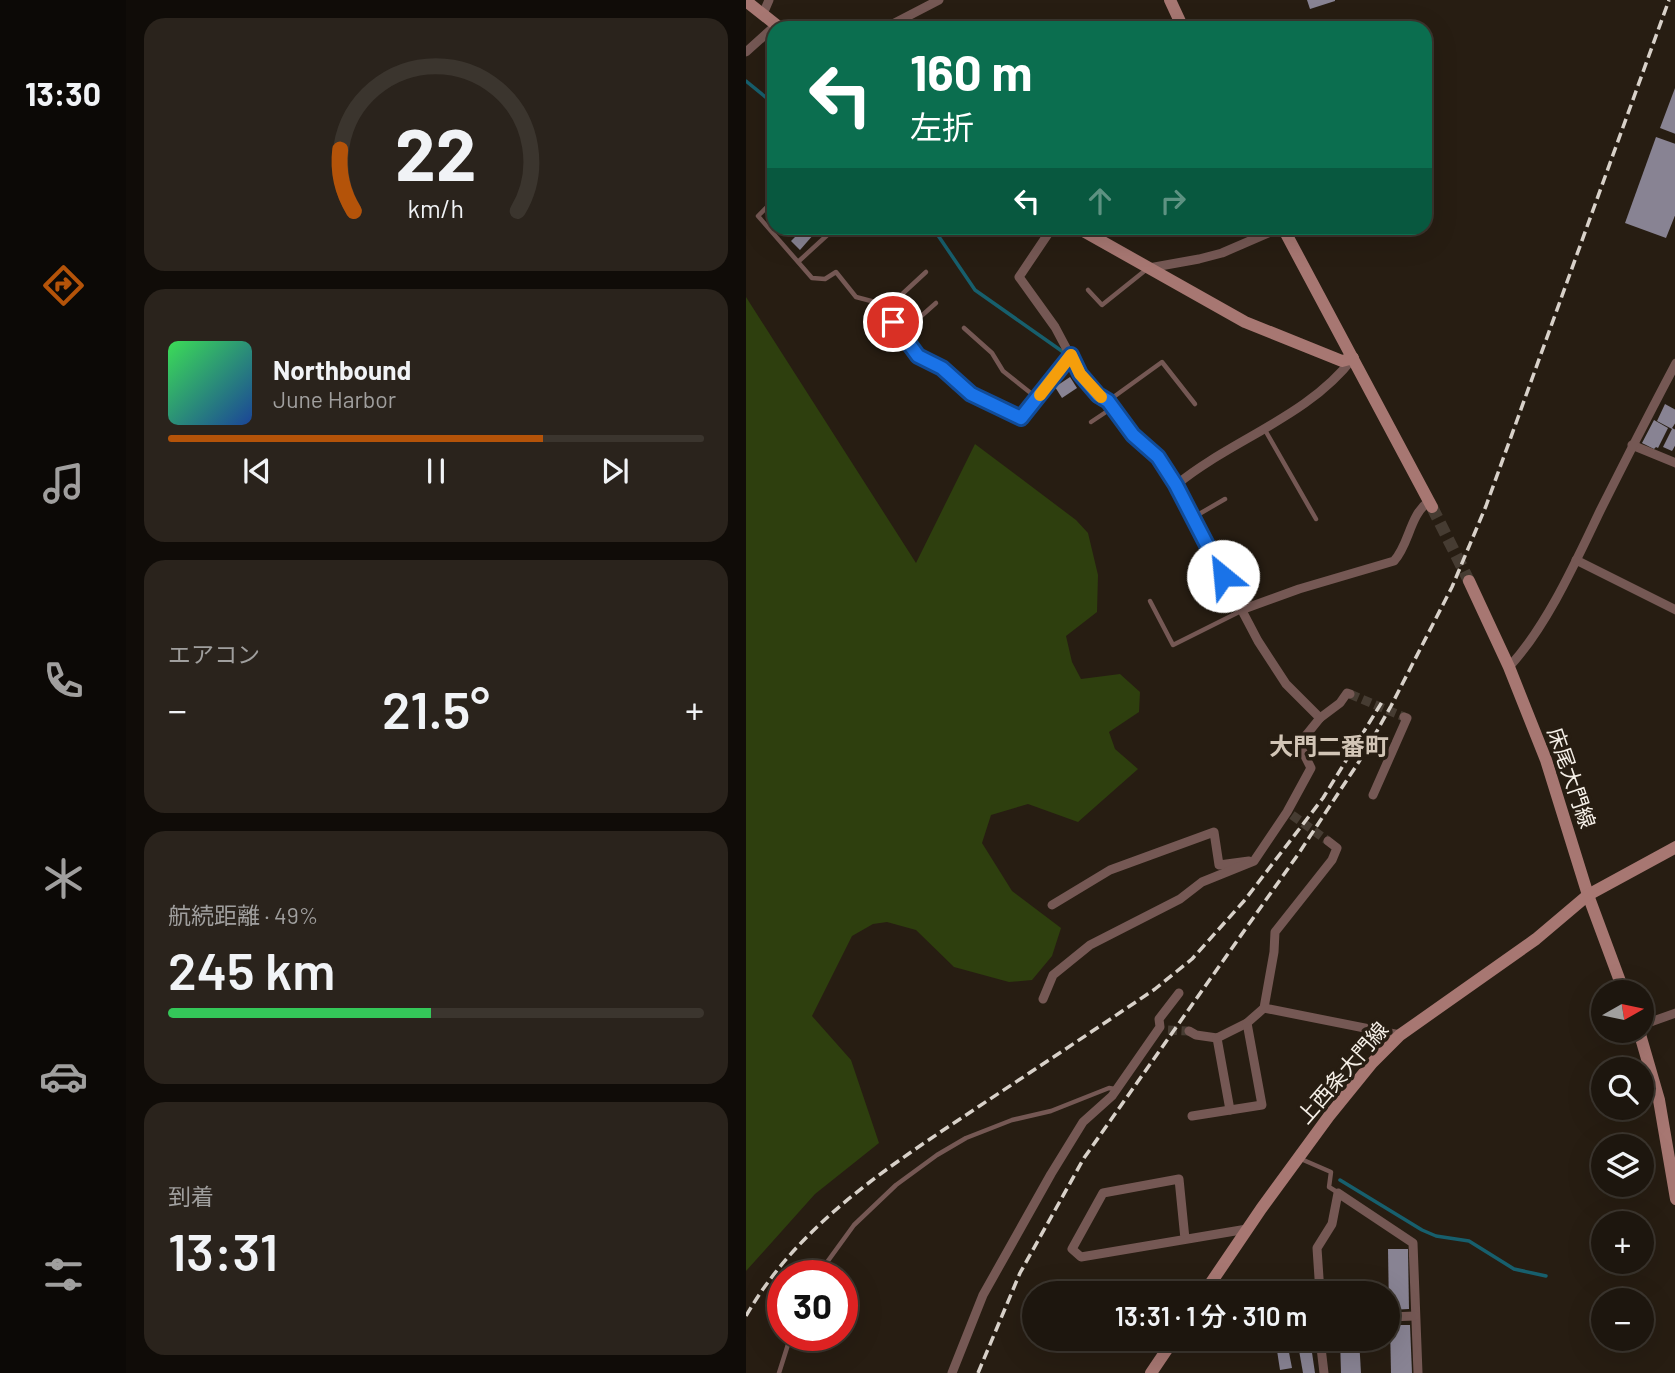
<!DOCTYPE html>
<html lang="ja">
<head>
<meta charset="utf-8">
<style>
  body { margin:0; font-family:Barlow,"Noto Sans JP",sans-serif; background:#2a231c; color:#f1f3f6; height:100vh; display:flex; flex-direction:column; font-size:26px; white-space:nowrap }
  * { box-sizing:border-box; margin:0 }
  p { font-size:23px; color:#a09f9e }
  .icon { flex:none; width:38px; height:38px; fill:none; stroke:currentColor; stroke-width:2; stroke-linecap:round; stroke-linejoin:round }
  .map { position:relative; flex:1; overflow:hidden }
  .panel { display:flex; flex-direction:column; gap:18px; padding:18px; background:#100c08; width:620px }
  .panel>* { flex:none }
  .top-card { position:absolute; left:21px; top:21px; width:665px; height:214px; border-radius:21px; box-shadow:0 7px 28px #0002,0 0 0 2px #3b352e; background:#0b6e4f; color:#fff; overflow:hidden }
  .needle { width:46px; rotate:81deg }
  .buttons { position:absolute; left:845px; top:980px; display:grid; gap:14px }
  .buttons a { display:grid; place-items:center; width:63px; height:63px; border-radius:50%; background:#1d160e; box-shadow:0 7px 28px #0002,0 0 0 2px #3b352e; font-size:35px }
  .speed { position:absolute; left:21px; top:1260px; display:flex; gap:14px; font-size:35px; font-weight:700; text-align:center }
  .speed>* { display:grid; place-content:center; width:91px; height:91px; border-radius:50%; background:#1d160e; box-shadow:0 7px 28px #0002,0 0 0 2px #3b352e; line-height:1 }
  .speed .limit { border:10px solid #d22; background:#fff; color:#111 }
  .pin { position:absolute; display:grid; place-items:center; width:60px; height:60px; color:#fff; margin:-30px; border:4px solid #fff; border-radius:50%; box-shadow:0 2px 7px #0007 }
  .me { position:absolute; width:77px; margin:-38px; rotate:332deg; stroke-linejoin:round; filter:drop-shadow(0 0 5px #0008) }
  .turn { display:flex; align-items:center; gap:24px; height:147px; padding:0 28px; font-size:32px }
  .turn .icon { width:91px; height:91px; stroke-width:2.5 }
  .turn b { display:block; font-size:49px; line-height:60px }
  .lanes { display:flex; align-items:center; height:66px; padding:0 28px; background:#0003; justify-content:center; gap:35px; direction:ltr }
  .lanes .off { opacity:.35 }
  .big { font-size:52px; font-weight:600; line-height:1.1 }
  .panel .card { flex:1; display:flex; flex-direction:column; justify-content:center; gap:10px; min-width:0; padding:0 24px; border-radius:21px; background:#2a231c }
  .panel .dial { align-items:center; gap:0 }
  .dial svg { height:182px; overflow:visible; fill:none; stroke:#3b352e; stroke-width:7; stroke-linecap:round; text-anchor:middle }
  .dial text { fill:#f1f3f6; stroke:none }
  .song { display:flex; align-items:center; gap:21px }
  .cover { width:84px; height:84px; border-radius:10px; background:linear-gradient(135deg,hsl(130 70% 55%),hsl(220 70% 35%)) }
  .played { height:7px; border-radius:4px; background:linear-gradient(90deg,#b45309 70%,#3b352e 70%) }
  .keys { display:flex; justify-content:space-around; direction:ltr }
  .heat { display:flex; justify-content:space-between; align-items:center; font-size:38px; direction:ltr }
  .charge { height:10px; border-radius:5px; background:linear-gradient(90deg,#34c759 49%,#3b352e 0) }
  .trip { position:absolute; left:276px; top:1281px; width:378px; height:70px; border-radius:35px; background:#1d160e; box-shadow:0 7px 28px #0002,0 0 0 2px #3b352e; font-weight:600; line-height:70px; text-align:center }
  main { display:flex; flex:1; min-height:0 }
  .tabs { display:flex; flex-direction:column; width:126px; justify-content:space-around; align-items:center; background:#0c0906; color:#a09f9e }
  .tabs .icon { width:49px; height:49px }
  .tabs .active { color:#b45309 }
  .tabs b { font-size:32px; color:#f1f3f6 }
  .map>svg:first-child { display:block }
  .green { fill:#2e3f0e }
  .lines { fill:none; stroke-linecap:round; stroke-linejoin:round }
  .stream { stroke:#175f6d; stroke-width:3.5 }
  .building { fill:#888393 }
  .street-tunnel { stroke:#463c32; stroke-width:9; stroke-dasharray:9 4.5; stroke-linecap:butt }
  .secondary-tunnel { stroke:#463c32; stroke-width:12; stroke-dasharray:12 6; stroke-linecap:butt }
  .lane { stroke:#755854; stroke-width:4.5 }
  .street { stroke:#755854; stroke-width:9 }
  .secondary { stroke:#a77772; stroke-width:12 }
  .rail { stroke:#d8d1c9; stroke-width:3.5; stroke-dasharray:10 5; stroke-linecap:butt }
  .route-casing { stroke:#114b97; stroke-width:18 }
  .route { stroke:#1a73e8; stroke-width:12 }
  .slow { stroke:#f59e0b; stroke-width:12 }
  .labels { text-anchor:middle; stroke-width:7; stroke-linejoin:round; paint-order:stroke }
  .street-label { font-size:21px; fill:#f5efe7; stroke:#271d12 }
  .quarter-label { font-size:24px; font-weight:bold; fill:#d2c5b6; stroke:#271d12 }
</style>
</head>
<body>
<main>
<nav class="tabs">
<b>13:30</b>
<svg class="icon active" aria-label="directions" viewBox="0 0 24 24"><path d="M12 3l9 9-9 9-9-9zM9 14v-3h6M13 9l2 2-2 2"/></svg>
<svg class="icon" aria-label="music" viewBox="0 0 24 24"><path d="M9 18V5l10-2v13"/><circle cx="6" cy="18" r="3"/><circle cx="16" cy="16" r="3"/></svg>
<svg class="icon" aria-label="phone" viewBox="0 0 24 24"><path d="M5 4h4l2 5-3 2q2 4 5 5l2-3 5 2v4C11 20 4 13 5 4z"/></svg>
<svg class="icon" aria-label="climate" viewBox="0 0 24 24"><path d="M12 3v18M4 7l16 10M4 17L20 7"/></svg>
<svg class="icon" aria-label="car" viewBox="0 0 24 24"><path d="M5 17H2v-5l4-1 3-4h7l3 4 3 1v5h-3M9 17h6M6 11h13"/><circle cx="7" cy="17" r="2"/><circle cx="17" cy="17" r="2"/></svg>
<svg class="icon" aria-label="filters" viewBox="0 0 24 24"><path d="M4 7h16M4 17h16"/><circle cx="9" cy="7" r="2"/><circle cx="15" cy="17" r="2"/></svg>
</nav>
<section class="panel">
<div class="card dial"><svg viewBox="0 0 100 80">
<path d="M14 69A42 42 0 1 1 86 69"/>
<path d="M14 69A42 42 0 0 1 8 42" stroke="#b45309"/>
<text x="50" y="56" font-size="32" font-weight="700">22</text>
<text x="50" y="72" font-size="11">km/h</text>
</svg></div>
<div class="card">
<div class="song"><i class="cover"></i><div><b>Northbound</b><p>June Harbor</p></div></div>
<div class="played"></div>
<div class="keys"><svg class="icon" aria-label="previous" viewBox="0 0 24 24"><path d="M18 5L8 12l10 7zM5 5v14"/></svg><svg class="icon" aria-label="pause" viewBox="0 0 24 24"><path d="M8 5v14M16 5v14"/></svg><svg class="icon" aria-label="next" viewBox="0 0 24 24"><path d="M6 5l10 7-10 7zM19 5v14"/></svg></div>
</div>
<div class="card"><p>エアコン</p>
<div class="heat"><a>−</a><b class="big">21.5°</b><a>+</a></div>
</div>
<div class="card"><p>航続距離 · 49%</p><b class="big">245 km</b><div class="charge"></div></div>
<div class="card"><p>到着</p><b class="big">13:31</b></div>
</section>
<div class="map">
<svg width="930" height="1373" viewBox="0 0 930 1373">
  <rect width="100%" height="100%" fill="#271d12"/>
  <path class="green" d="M0,297L170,563L229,444L330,520L342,533L352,575L351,612L320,636L326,662L335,679L374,674L394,692L393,712L363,732L369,749L392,769L332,822L282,804L245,815L236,843L266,891L315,928L306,956L286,980L263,982L208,967L170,930L141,922L127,924L106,936L66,1016L105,1060L133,1143L69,1194L0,1271Z"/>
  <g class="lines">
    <g class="stream">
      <path d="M0,81L28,104"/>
      <path d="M187,228L229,290L320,354"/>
      <path d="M594,1180L676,1230L690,1236L723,1241L768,1269L800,1276"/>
    </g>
  </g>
  <g class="building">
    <path d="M561,0H589V1L564,9Z"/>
    <path d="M929,88H930V134L914,128Z"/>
    <path d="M910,137L930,144V213L920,238L879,223Z"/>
    <path d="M38,228H61L68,234L54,250L45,241L49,237Z"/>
    <path d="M324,377L331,388L316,398L309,387Z"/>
    <path d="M919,404L930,410V422L926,428L930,430V444L926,451L917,447L926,429L911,421Z"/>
    <path d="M908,420L922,428L912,448L910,447L908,449L896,443Z"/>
    <path d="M642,1249H662L663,1309L643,1310Z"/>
    <path d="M644,1325H664L666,1373H645Z"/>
    <path d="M551,1339H564L569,1373H557Z"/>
    <path d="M594,1339H613L615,1373H595Z"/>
    <path d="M541,1342L546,1368L534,1370L530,1344Z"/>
  </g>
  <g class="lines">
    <g class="street-tunnel">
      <path d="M604,694L658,717"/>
      <path d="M546,815L582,841"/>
      <path d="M422,1030L443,1031"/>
    </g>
    <path class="secondary-tunnel" d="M686,507L723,581"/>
    <g class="lane">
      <path d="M425,28L434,24"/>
      <path d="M28,200L12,216L66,278L79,279L90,272L110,297L129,302L139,310L172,356L196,368L225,394L275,418L325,356"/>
      <path d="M53,261L89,228"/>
      <path d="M342,290L356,305L401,269"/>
      <path d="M139,310L180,272"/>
      <path d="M218,328L246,353L257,371L291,398"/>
      <path d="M155,334L190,303"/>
      <path d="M362,401L416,362L449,404"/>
      <path d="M345,422L366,408"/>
      <path d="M519,430L570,519"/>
      <path d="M448,517L479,499"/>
      <path d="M404,601L427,645L495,611"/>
      <path d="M555,1159L585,1172L583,1187L591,1192"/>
      <path d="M71,1276L108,1225L150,1185L191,1155L220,1138L266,1120L305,1111L363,1088L369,1089"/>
      <path d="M33,1373L45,1335"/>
    </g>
    <g class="street">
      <path d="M17,14L23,0"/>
      <path d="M139,28L193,0"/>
      <path d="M0,52L30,25"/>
      <path d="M306,228L273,277L309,327L334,374L352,395L362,401L387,435L412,457L430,485L512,641L540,684L574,718"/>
      <path d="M403,268L453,259L476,253L534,228"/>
      <path d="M886,445L930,463"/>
      <path d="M430,485C486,439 562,417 607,358"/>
      <path d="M830,560L930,610"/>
      <path d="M495,610L553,589L648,561C664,543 663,516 683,501"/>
      <path d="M763,667C801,626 830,561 854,511C879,461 904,412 930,363"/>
      <path d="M627,795L661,718L658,717"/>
      <path d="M306,905L364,870L468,832L473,865L503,861"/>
      <path d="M297,999L307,975L344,945L434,899L456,882L508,861L541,812L565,768L553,744L574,718L594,703L601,693L604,694"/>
      <path d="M518,1008L654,1035"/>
      <path d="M896,1025L930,1013"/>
      <path d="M443,1031L450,1035L471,1038L501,1023L518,1008L528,952L529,932L586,860L591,848L582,841"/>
      <path d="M471,1038L484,1110"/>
      <path d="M446,1116L516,1105L501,1023"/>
      <path d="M439,1239L433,1179L357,1193L326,1249L335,1257L501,1229"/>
      <path d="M574,1293L571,1248L586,1224L592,1193L667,1243L672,1373"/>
      <path d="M642,1317L669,1316"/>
      <path d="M574,1339L578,1373"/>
      <path d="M206,1373L237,1295L305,1174L337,1122L366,1096L414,1027L413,1019L433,993"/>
    </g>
    <g class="secondary">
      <path d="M424,0L437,28"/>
      <path d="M0,1L34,28"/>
      <path d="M332,228L499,322L596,361L607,358"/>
      <path d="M537,228L686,507"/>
      <path d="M723,581L763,667L800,760L842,895L878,992"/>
      <path d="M893,1031L913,1100L930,1199"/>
      <path d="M458,1293L515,1209L583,1116L626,1063L654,1035L790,939L842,895L930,847"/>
      <path d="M405,1373L428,1339"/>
    </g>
    <g class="rail">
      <path d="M0,1316C53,1223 145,1165 232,1107C291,1068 350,1029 409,989L446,959L498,901L577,798L636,702"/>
      <path d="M232,1373L274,1273L338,1158L553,853L618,754L645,706L706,587L740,506L923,0"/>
    </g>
  </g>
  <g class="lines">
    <g class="route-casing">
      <path id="route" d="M147,322L172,356L196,368L225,394L275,418L325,355L334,374L352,395L362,401L387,435L412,457L430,485L477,576"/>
    </g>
    <use href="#route" class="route"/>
    <path class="slow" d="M294,395L325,355L334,374L355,397"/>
  </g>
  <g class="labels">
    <g class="street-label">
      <text transform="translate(825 778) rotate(71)" y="7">床尾大門線</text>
      <text transform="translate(597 1073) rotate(-49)" y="7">上西条大門線</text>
    </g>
    <g class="quarter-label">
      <text x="583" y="755">大門二番町</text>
    </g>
  </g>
</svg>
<div class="buttons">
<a><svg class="needle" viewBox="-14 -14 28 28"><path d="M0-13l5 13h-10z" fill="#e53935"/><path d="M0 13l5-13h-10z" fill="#a09f9e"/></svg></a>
<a><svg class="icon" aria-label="search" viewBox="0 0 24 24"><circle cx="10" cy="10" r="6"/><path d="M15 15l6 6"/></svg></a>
<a><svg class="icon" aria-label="layers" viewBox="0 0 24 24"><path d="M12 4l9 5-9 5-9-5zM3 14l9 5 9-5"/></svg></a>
<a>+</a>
<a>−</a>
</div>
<div class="speed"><div class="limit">30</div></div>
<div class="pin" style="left:147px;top:322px;background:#d93025"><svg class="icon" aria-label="arrive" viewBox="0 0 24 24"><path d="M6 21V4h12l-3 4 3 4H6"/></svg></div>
<svg class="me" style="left:477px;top:576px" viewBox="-20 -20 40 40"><circle r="19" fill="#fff"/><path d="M0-13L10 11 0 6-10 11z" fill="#1a73e8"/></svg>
<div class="trip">13:31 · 1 分 · 310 m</div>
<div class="top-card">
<div class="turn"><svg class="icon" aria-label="left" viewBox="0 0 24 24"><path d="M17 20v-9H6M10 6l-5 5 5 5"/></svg><div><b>160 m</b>左折</div></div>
<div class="lanes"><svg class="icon" aria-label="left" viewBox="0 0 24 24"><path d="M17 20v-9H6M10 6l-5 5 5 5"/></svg><svg class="icon off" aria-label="ahead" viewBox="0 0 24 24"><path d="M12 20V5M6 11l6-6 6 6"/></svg><svg class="icon off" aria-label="right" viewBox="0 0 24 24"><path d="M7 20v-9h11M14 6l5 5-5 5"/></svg></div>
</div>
</div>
</main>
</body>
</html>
